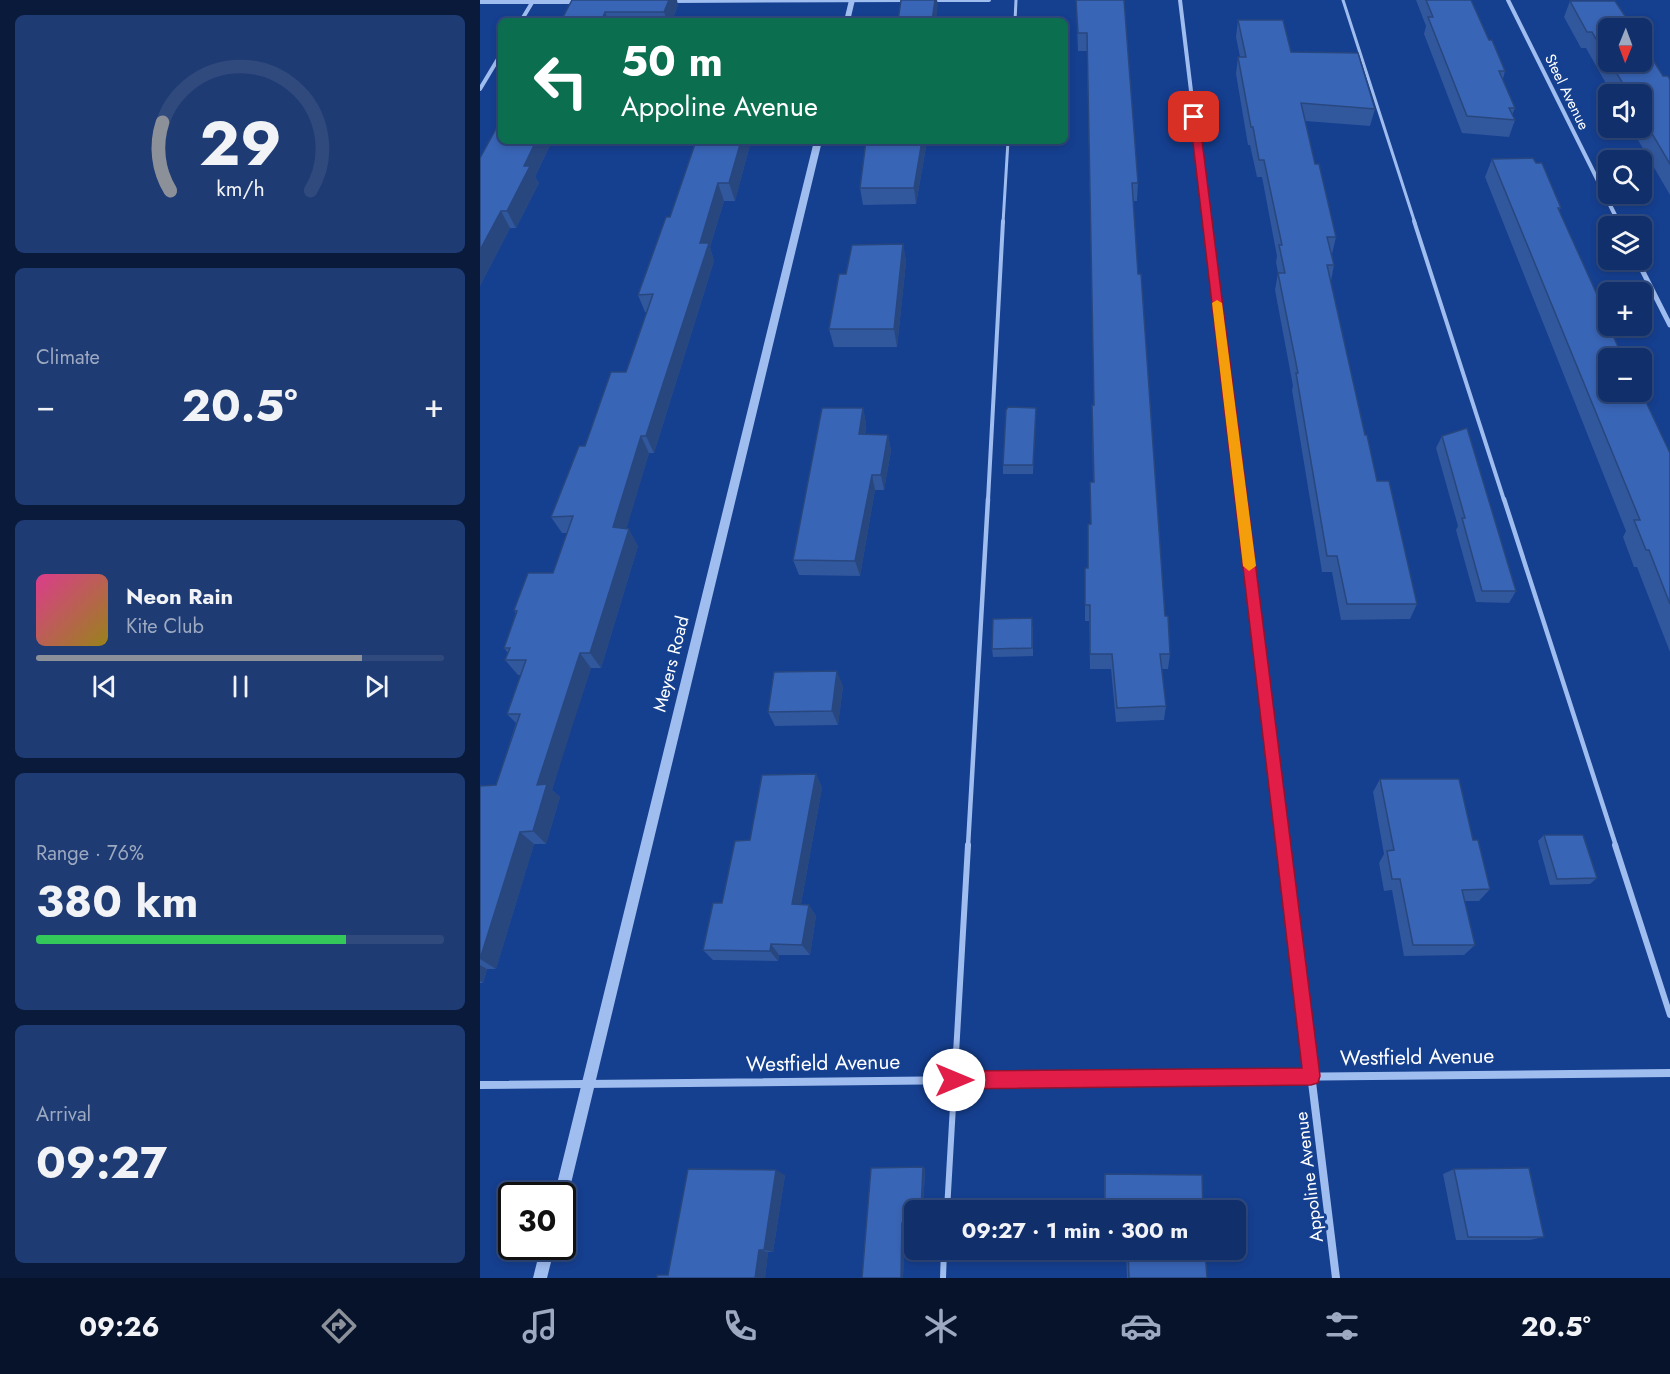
<!DOCTYPE html>
<html lang="en">
<head>
<meta charset="utf-8">
<style>
  body { margin:0; font-family:Jost,sans-serif; background:#1e3b73; color:#f1f3f6; height:100vh; display:flex; flex-direction:column; font-size:22px; white-space:nowrap }
  * { box-sizing:border-box; margin:0 }
  p { font-size:20px; color:#9ca9c1 }
  .icon { flex:none; width:33px; height:33px; fill:none; stroke:currentColor; stroke-width:2; stroke-linecap:round; stroke-linejoin:round }
  .map { position:relative; flex:1; overflow:hidden }
  .drawer { display:flex; flex-direction:column; gap:15px; padding:15px; background:#091a3b; width:480px }
  .drawer>* { flex:none }
  .top-card { position:absolute; left:18px; top:18px; width:570px; height:126px; border-radius:9px; box-shadow:0 3px 9px #0003,0 0 0 2px #304a7e; background:#0b6e4f; color:#fff; overflow:hidden }
  .needle { width:39px; rotate:181deg }
  .fabs { position:absolute; left:1118px; top:18px; display:grid; gap:12px }
  .fabs a { display:grid; place-items:center; width:54px; height:54px; border-radius:9px; background:#102f6b; box-shadow:0 3px 9px #0003,0 0 0 2px #304a7e; font-size:30px }
  .speed { position:absolute; left:18px; top:1182px; display:flex; gap:12px; font-size:30px; font-weight:700; text-align:center }
  .speed>* { display:grid; place-content:center; width:78px; height:78px; border-radius:50%; background:#102f6b; box-shadow:0 3px 9px #0003,0 0 0 2px #304a7e; line-height:1 }
  .speed .limit { border:3px solid #111; border-radius:9px; background:#fff; color:#111 }
  .pin { position:absolute; display:grid; place-items:center; width:51px; height:51px; color:#fff; margin:-26px; border-radius:12px; box-shadow:0 3px 9px #0006 }
  .me { position:absolute; width:66px; margin:-33px; rotate:90deg; stroke-linejoin:round; filter:drop-shadow(0 0 4px #0008) }
  .turn { display:flex; align-items:center; gap:21px; height:126px; padding:0 24px; font-size:27px }
  .turn .icon { width:78px; height:78px; stroke-width:2.5 }
  .turn b { display:block; font-size:42px; line-height:51px }
  .big { font-size:45px; font-weight:700; line-height:1.1 }
  .drawer .widget { flex:1; display:flex; flex-direction:column; justify-content:center; gap:9px; min-width:0; padding:0 21px; border-radius:9px; background:#1e3b73 }
  .drawer .dial { align-items:center; gap:0 }
  .dial svg { height:156px; overflow:visible; fill:none; stroke:#304a7e; stroke-width:7; stroke-linecap:round; text-anchor:middle }
  .dial text { fill:#f1f3f6; stroke:none }
  .song { display:flex; align-items:center; gap:18px }
  .cover { width:72px; height:72px; border-radius:9px; background:linear-gradient(135deg,hsl(330 70% 55%),hsl(50 70% 35%)) }
  .played { height:6px; border-radius:3px; background:linear-gradient(90deg,#8c9099 80%,#304a7e 80%) }
  .keys { display:flex; justify-content:space-around; direction:ltr }
  .heat { display:flex; justify-content:space-between; align-items:center; font-size:33px; direction:ltr }
  .charge { height:9px; border-radius:4px; background:linear-gradient(90deg,#34c759 76%,#304a7e 0) }
  .trip { position:absolute; left:424px; top:1200px; width:342px; height:60px; border-radius:9px; background:#102f6b; box-shadow:0 3px 9px #0003,0 0 0 2px #304a7e; font-weight:700; line-height:60px; text-align:center }
  .tabs { display:flex; height:96px; justify-content:space-around; align-items:center; background:#06132b; color:#9ca9c1 }
  .tabs .icon { width:42px; height:42px }
  .tabs .selected { color:#8c9099 }
  .tabs b { font-size:27px; color:#f1f3f6 }
  main { display:flex; flex:1; min-height:0 }
  .map>svg:first-child { display:block }
  .lines { fill:none; stroke-linecap:round; stroke-linejoin:round }
  .service-far3 { stroke:#a0bdf0; stroke-width:3 }
  .service-far2 { stroke:#a0bdf0; stroke-width:4 }
  .service-far1 { stroke:#a0bdf0; stroke-width:4.5 }
  .service { stroke:#a0bdf0; stroke-width:6 }
  .minor-far3 { stroke:#a0bdf0; stroke-width:4 }
  .minor-far2 { stroke:#a0bdf0; stroke-width:5 }
  .minor-far1 { stroke:#a0bdf0; stroke-width:6 }
  .minor { stroke:#a0bdf0; stroke-width:8 }
  .tertiary { fill:#a0bdf0; fill-rule:evenodd }
  .wall { fill:#31579d }
  .shaded-wall { fill:#28477f }
  .building { fill:#3965b6; stroke:#28477f; stroke-width:1.5 }
  .route { fill:#e11d48; stroke:#92132f; stroke-width:1.5 }
  .slow { fill:#f59e0b }
  .labels { text-anchor:middle; stroke-width:6; stroke-linejoin:round; paint-order:stroke }
  .far-street-label { font-size:15px; fill:#fff; stroke:#153f8f }
  .street-label { font-size:18px; fill:#fff; stroke:#153f8f }
  .near-street-label { font-size:21px; fill:#fff; stroke:#153f8f }
</style>
</head>
<body>
<main>
<section class="drawer">
<div class="widget dial"><svg viewBox="0 0 100 80">
<path d="M14 69A42 42 0 1 1 86 69"/>
<path d="M14 69A42 42 0 0 1 10 34" stroke="#8c9099"/>
<text x="50" y="56" font-size="32" font-weight="700">29</text>
<text x="50" y="72" font-size="11">km/h</text>
</svg></div>
<div class="widget"><p>Climate</p>
<div class="heat"><a>−</a><b class="big">20.5°</b><a>+</a></div>
</div>
<div class="widget">
<div class="song"><i class="cover"></i><div><b>Neon Rain</b><p>Kite Club</p></div></div>
<div class="played"></div>
<div class="keys"><svg class="icon" aria-label="previous" viewBox="0 0 24 24"><path d="M18 5L8 12l10 7zM5 5v14"/></svg><svg class="icon" aria-label="pause" viewBox="0 0 24 24"><path d="M8 5v14M16 5v14"/></svg><svg class="icon" aria-label="next" viewBox="0 0 24 24"><path d="M6 5l10 7-10 7zM19 5v14"/></svg></div>
</div>
<div class="widget"><p>Range · 76%</p><b class="big">380 km</b><div class="charge"></div></div>
<div class="widget"><p>Arrival</p><b class="big">09:27</b></div>
</section>
<div class="map">
<svg width="1190" height="1278" viewBox="0 0 1190 1278">
  <rect width="100%" height="100%" fill="#153f8f"/>
  <g class="lines">
    <g class="service-far3">
      <path d="M863,0L935,223"/>
      <path d="M535,21L536,0"/>
      <path d="M523,223L528,141"/>
    </g>
    <g class="service-far2">
      <path d="M934,221L1024,500"/>
      <path d="M508,500L523,221"/>
    </g>
    <g class="service-far1">
      <path d="M1024,499L1136,846"/>
      <path d="M488,846L508,499"/>
    </g>
    <g class="service">
      <path d="M1135,845L1190,1015"/>
      <path d="M467,1210L488,845"/>
      <path d="M463,1278L464,1250"/>
    </g>
    <g class="minor-far3">
      <path d="M451,0H509"/>
      <path d="M700,0L727,223"/>
      <path d="M1028,0L1139,223"/>
      <path d="M190,1L428,0"/>
      <path d="M0,2H98"/>
      <path d="M41,21L53,1"/>
      <path d="M0,89L21,54"/>
    </g>
    <g class="minor-far2">
      <path d="M727,221L761,500"/>
      <path d="M1139,221L1141,226"/>
      <path d="M1157,260L1190,325"/>
    </g>
    <path class="minor-far1" d="M761,499L803,846"/>
    <g class="minor">
      <path d="M803,845L856,1278"/>
      <path d="M0,1085L1190,1073"/>
    </g>
    <g class="tertiary">
      <path d="M369,0H375L370,21H364Z"/>
      <path d="M334,141H342L88,1196L86,1201L82,1203V1196H74Z"/>
      <path d="M61,1246H75L67,1278H53Z"/>
    </g>
  </g>
  <g class="wall">
    <path d="M92,0L198,5L192,21H81Z"/>
    <path d="M596,0L658,183L657,201H653L658,274L685,616L690,654L688,669H682L686,706L684,720L636,722L631,669H610L609,621H605V568H608L611,524L610,482H613L612,423V405H614L607,51H598Z"/>
    <path d="M936,0H991L1009,40L1025,71L1023,79L1035,108L1032,115L1035,120L1029,137L982,133L944,34L946,26Z"/>
    <path d="M1090,1L1128,28V62H1161L1190,80V195L1151,128H1161V94H1132L1106,48H1101L1084,17Z"/>
    <path d="M758,20L811,52L895,109L890,126L825,121L835,164L856,237L852,254L854,265L851,281L885,435L897,481L937,604L930,619L861,620L852,572H842L812,390L813,386L795,290L798,273L796,262L797,256L782,177H777L770,145H768L756,74L758,57H760L756,37Z"/>
    <path d="M21,141H72L55,177L59,183L36,228H30L0,286Z"/>
    <path d="M271,141L255,201H244L230,247L234,261L174,453H169L146,529L158,546L121,668H111L85,747L72,790L80,797L66,844H54L16,969H7L3,983H0V786L16,785L36,723L27,714L41,675H38L25,660L28,653L24,648L36,614L34,610L73,573L87,533H82L71,517L105,446L146,372L167,312H165L158,295L190,217Z"/>
    <path d="M386,141H447L436,204L383,205L380,188Z"/>
    <path d="M1012,159L1081,208L1079,211L1128,326H1130L1129,328L1162,402L1190,453V652L1157,567H1154L1143,537L1146,531L1005,177Z"/>
    <path d="M423,244L426,262L417,347H354L349,329L366,274Z"/>
    <path d="M383,408L386,424L385,434L408,435L411,451L404,490H395L380,576L319,575L313,560Z"/>
    <path d="M556,408L553,474H523V465Z"/>
    <path d="M962,436L1036,591L1029,603L996,602L976,530L978,526L956,448Z"/>
    <path d="M553,626V656L513,657L512,649Z"/>
    <path d="M363,686L358,725L295,726L288,712Z"/>
    <path d="M336,774L342,788L321,904L329,905L336,916L330,955H299L298,961L233,960L223,950L270,840Z"/>
    <path d="M900,779L1010,889L999,901H985L995,945L984,955L924,956L912,890L904,891L899,863L904,854L893,792Z"/>
    <path d="M1064,835L1117,878L1110,884L1070,885L1058,841Z"/>
    <path d="M443,1167L445,1169L443,1210H435V1225H425L423,1278H382Z"/>
    <path d="M974,1169L1064,1237L1050,1240H976L963,1174Z"/>
    <path d="M625,1174L723,1210H624V1178Z"/>
    <path d="M305,1175L293,1252H288L285,1278H177L188,1275Z"/>
    <path d="M646,1250H725L727,1278H647Z"/>
  </g>
  <g class="shaded-wall">
    <path d="M189,0H197L198,5L192,21H187L184,12Z"/>
    <path d="M455,0H457L458,4L456,21H452Z"/>
    <path d="M125,12L129,21H124L123,17Z"/>
    <path d="M56,141H72L55,177L59,183L36,228L27,211L44,166Z"/>
    <path d="M261,141H271L255,201L249,183Z"/>
    <path d="M442,141H447L436,204L434,188Z"/>
    <path d="M238,183L244,201L230,247L234,261L174,453L166,436L220,243Z"/>
    <path d="M21,211L30,228L0,286V250Z"/>
    <path d="M423,244L426,262L417,347L414,329Z"/>
    <path d="M383,408L386,424L382,450L379,434Z"/>
    <path d="M556,408V417L553,474V465Z"/>
    <path d="M408,435L411,451L404,490L401,475Z"/>
    <path d="M161,436L169,453L142,544L133,527Z"/>
    <path d="M392,475L395,490L380,576L375,561Z"/>
    <path d="M149,529L158,546L121,668L110,653Z"/>
    <path d="M100,653L111,668L72,790L80,797L66,844L53,831L57,785Z"/>
    <path d="M357,671L363,686L358,725L352,711Z"/>
    <path d="M336,774L342,788L319,915L312,904Z"/>
    <path d="M40,832L54,844L16,969L0,959Z"/>
    <path d="M329,905L336,916L330,955L322,945Z"/>
    <path d="M291,944L299,955L298,961L290,951Z"/>
    <path d="M0,965L7,969L3,983L0,981Z"/>
    <path d="M443,1167L445,1169L443,1210H441Z"/>
    <path d="M296,1170L305,1175L293,1252L284,1250Z"/>
    <path d="M422,1223L425,1225L423,1278H421Z"/>
    <path d="M279,1250L288,1252L285,1278H275Z"/>
  </g>
  <g class="building">
    <path d="M92,0H189L184,12H125L123,17H117L115,21H81Z"/>
    <path d="M421,0H455L452,21H418Z"/>
    <path d="M596,0H644L658,183H652L658,274H661L685,616H688L690,654H680L686,706L637,708L632,654H610V605H605V568H608V524H611L610,482H614L612,405H614L607,33H598Z"/>
    <path d="M946,0H991L1009,40H1012L1025,71H1019L1035,108H1029L1035,120L987,116L948,17H953Z"/>
    <path d="M1090,1H1135L1153,28H1128V59L1112,32H1107Z"/>
    <path d="M758,20H803L811,52L878,53L895,109L821,103L835,164H839L856,237H847L854,265H847L885,435H887L897,481H909L937,604H867L857,556H847L816,373H818L798,273H805L799,245H802L784,160H779L773,127H771L758,57H766Z"/>
    <path d="M1161,41L1183,76H1188L1190,80V164L1161,115V94H1149L1130,62H1161Z"/>
    <path d="M21,120V141H56L44,166H50L27,211H21L0,250V158Z"/>
    <path d="M216,141H261L249,183H238L220,243H229L166,436H161L133,527L149,529L110,653H100L57,785L67,784L53,831L40,832L0,959V786L16,785L40,714H27L46,660H25L30,648H24L37,611L34,610L48,573H73L93,516L71,517L99,446H105L131,372H146L173,294L158,295L186,217H190Z"/>
    <path d="M386,141H442L434,188H380Z"/>
    <path d="M1053,158L1056,163H1062L1081,208H1078L1128,319V324L1143,358H1128V392H1157L1162,402H1166L1190,453V604L1169,550H1166L1154,520H1160L1012,159Z"/>
    <path d="M423,244L414,329H349L359,274H366L372,245Z"/>
    <path d="M528,407L556,408L553,465H523L526,410Z"/>
    <path d="M342,408H383L379,434L408,435L401,475H392L375,561L313,560Z"/>
    <path d="M987,428L1036,591H1002L982,518H985L962,436Z"/>
    <path d="M552,618V648L512,649L513,619Z"/>
    <path d="M357,671L352,711L288,712L294,672Z"/>
    <path d="M336,774L312,904L329,905L322,945L291,944L290,951L223,950L233,903H242L255,841L270,840L282,775Z"/>
    <path d="M900,779H979L993,840H998L1010,889L982,890L995,945H933L920,879H912L907,851L914,850Z"/>
    <path d="M1064,835H1103L1117,878L1077,879Z"/>
    <path d="M443,1167L441,1210H435V1223H422L421,1278H382L391,1168Z"/>
    <path d="M1049,1168L1064,1237H988L974,1169Z"/>
    <path d="M208,1169L296,1170L284,1250H279L275,1278H177V1275H188Z"/>
    <path d="M625,1174L722,1175L723,1210H625Z"/>
    <path d="M648,1250H725L727,1278H649Z"/>
  </g>
  <path class="route" d="M714,114L719,117L840,1076L838,1083L831,1085L474,1089L468,1086L466,1080L468,1074L474,1071L822,1068L710,117Z"/>
  <path class="slow" d="M737,300L742,303L776,566L769,571L763,566L732,303Z"/>
  <g class="labels">
    <g class="far-street-label">
      <text transform="translate(1087 92) rotate(64)" y="5">Steel Avenue</text>
    </g>
    <g class="street-label">
      <text transform="translate(191 664) rotate(-76)" y="6">Meyers Road</text>
      <text transform="translate(829 1177) rotate(-97)" y="6">Appoline Avenue</text>
    </g>
    <g class="near-street-label">
      <text transform="translate(937 1057) rotate(-1)" y="7">Westfield Avenue</text>
      <text transform="translate(343 1063) rotate(-1)" y="7">Westfield Avenue</text>
    </g>
  </g>
</svg>
<div class="fabs">
<a><svg class="needle" viewBox="-14 -14 28 28"><path d="M0-13l5 13h-10z" fill="#e53935"/><path d="M0 13l5-13h-10z" fill="#9ca9c1"/></svg></a>
<a><svg class="icon" aria-label="sound" viewBox="0 0 24 24"><path d="M4 9h4l5-4v14l-5-4H4zM17 9q2 3 0 6"/></svg></a>
<a><svg class="icon" aria-label="search" viewBox="0 0 24 24"><circle cx="10" cy="10" r="6"/><path d="M15 15l6 6"/></svg></a>
<a><svg class="icon" aria-label="layers" viewBox="0 0 24 24"><path d="M12 4l9 5-9 5-9-5zM3 14l9 5 9-5"/></svg></a>
<a>+</a>
<a>−</a>
</div>
<div class="speed"><div class="limit">30</div></div>
<div class="pin" style="left:714px;top:117px;background:#d93025"><svg class="icon" aria-label="arrive" viewBox="0 0 24 24"><path d="M6 21V4h12l-3 4 3 4H6"/></svg></div>
<svg class="me" style="left:474px;top:1080px" viewBox="-20 -20 40 40"><circle r="19" fill="#fff"/><path d="M0-13L10 11 0 6-10 11z" fill="#e11d48"/></svg>
<div class="trip">09:27 · 1 min · 300 m</div>
<div class="top-card">
<div class="turn"><svg class="icon" aria-label="left" viewBox="0 0 24 24"><path d="M17 20v-9H6M10 6l-5 5 5 5"/></svg><div><b>50 m</b>Appoline Avenue</div></div>
</div>
</div>
</main>
<nav class="tabs">
<b>09:26</b>
<svg class="icon selected" aria-label="directions" viewBox="0 0 24 24"><path d="M12 3l9 9-9 9-9-9zM9 14v-3h6M13 9l2 2-2 2"/></svg>
<svg class="icon" aria-label="music" viewBox="0 0 24 24"><path d="M9 18V5l10-2v13"/><circle cx="6" cy="18" r="3"/><circle cx="16" cy="16" r="3"/></svg>
<svg class="icon" aria-label="phone" viewBox="0 0 24 24"><path d="M5 4h4l2 5-3 2q2 4 5 5l2-3 5 2v4C11 20 4 13 5 4z"/></svg>
<svg class="icon" aria-label="climate" viewBox="0 0 24 24"><path d="M12 3v18M4 7l16 10M4 17L20 7"/></svg>
<svg class="icon" aria-label="car" viewBox="0 0 24 24"><path d="M5 17H2v-5l4-1 3-4h7l3 4 3 1v5h-3M9 17h6M6 11h13"/><circle cx="7" cy="17" r="2"/><circle cx="17" cy="17" r="2"/></svg>
<svg class="icon" aria-label="filters" viewBox="0 0 24 24"><path d="M4 7h16M4 17h16"/><circle cx="9" cy="7" r="2"/><circle cx="15" cy="17" r="2"/></svg>
<b>20.5°</b>
</nav>
</body>
</html>
